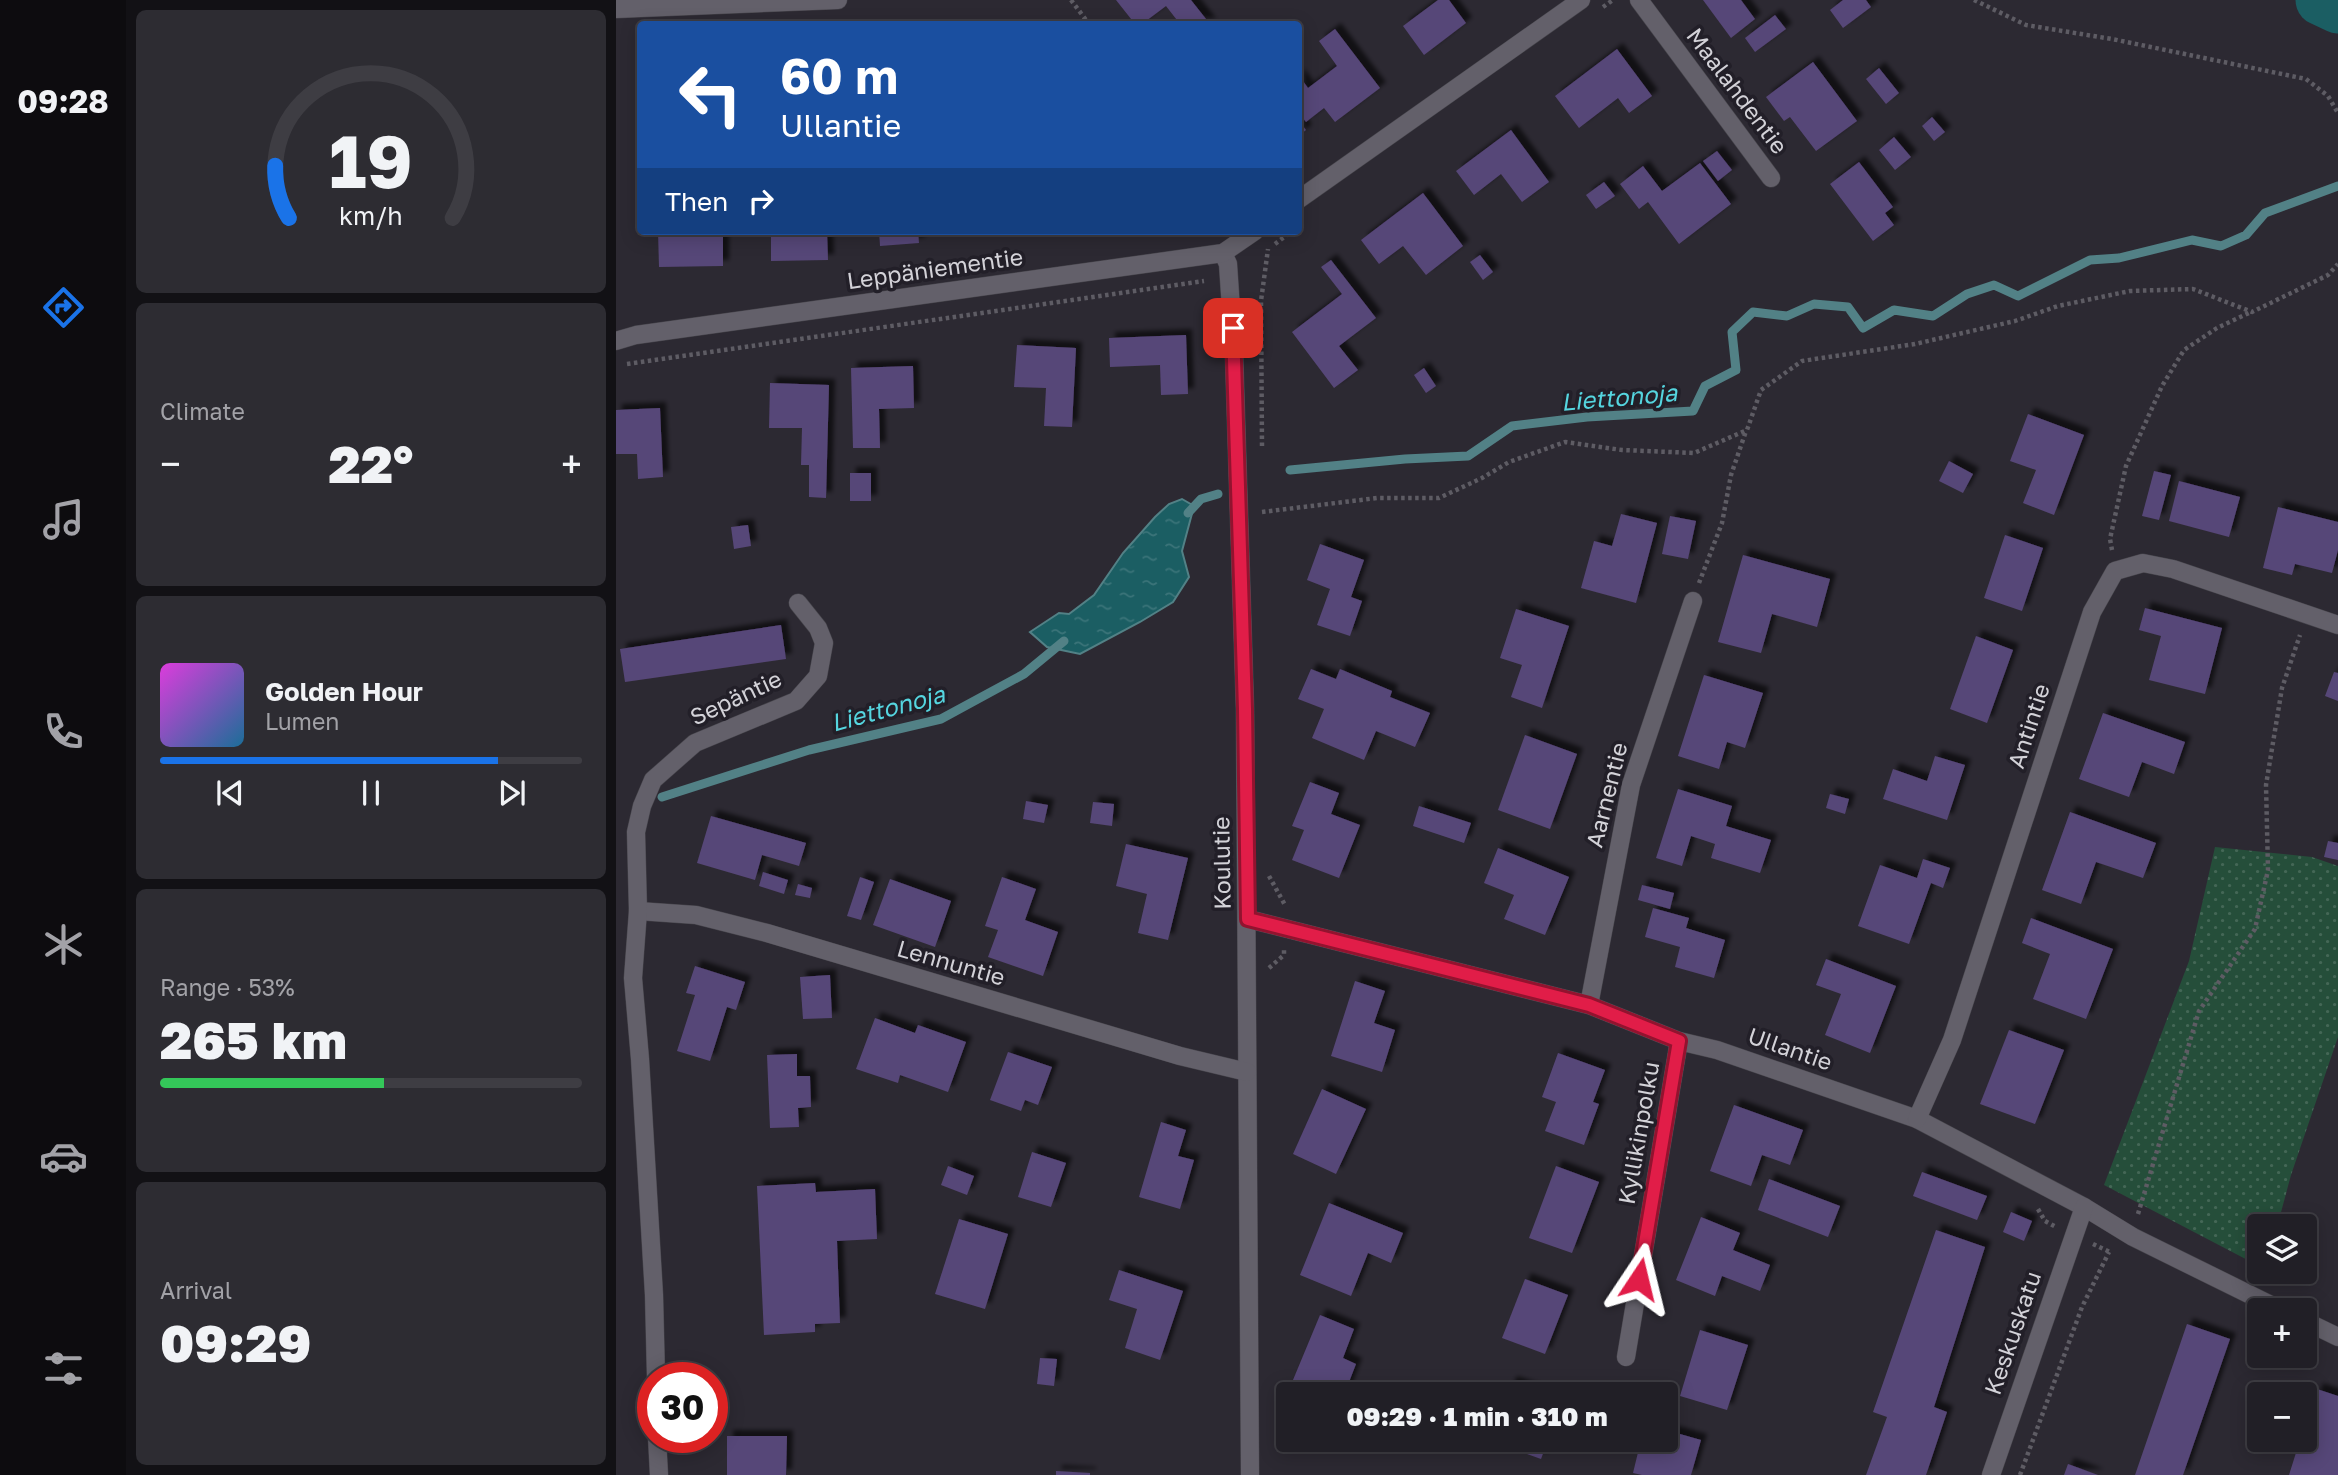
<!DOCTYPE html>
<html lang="en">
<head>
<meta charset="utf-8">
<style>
  body { margin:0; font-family:"Golos Text",sans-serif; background:#2d2c32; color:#f1f3f6; height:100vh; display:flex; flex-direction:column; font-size:26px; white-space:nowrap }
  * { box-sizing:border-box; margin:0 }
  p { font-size:23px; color:#a2a2a7 }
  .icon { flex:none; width:38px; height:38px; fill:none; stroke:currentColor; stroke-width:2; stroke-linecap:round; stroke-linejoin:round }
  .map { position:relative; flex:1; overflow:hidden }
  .sheet { display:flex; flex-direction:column; gap:10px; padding:10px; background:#121115; width:490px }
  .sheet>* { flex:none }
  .hud { position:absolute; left:21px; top:21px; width:665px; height:214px; border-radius:7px; box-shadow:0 4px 18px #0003,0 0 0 2px #3e3d43; background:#1a4fa0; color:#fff; overflow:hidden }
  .buttons { position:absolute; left:1631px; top:1214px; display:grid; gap:14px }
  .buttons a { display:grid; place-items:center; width:70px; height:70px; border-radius:7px; background:#211f26; box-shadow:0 4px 18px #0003,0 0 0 2px #3e3d43; font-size:35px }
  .speed { position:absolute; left:21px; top:1362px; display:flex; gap:14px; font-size:35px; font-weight:700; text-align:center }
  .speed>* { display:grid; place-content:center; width:91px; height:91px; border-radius:50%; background:#211f26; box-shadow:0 4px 18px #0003,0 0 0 2px #3e3d43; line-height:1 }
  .speed .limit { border:10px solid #d22; background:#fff; color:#111 }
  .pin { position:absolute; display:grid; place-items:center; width:60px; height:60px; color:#fff; margin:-30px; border-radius:14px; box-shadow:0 4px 10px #0006 }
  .me { position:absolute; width:77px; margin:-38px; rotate:10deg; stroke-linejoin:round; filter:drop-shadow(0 0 5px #0008) }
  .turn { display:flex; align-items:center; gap:24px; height:147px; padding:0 28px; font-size:32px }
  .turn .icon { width:91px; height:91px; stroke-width:2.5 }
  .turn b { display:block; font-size:49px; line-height:60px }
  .then { display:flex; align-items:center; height:66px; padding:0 28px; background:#0003; gap:14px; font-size:26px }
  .big { font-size:52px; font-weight:800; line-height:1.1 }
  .sheet .widget { flex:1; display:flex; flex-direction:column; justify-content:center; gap:10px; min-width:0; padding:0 24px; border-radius:10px; background:#2d2c32 }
  .sheet .dial { align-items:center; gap:0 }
  .dial svg { height:182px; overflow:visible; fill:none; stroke:#3e3d43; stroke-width:7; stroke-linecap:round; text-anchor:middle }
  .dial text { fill:#f1f3f6; stroke:none }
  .song { display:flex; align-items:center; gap:21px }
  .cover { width:84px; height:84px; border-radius:10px; background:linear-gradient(135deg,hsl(300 70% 55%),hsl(200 70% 35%)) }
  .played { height:7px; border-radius:4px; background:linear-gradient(90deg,#1a73e8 80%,#3e3d43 80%) }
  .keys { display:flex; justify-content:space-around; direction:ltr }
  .heat { display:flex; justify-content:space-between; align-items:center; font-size:38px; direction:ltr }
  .charge { height:10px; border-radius:5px; background:linear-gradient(90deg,#34c759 53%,#3e3d43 0) }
  .trip { position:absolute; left:660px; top:1382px; width:402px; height:70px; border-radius:7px; background:#211f26; box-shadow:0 4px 18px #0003,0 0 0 2px #3e3d43; font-weight:800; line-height:70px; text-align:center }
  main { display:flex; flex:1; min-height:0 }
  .dock { display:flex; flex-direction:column; width:126px; justify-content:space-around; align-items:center; background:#0d0c0f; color:#a2a2a7 }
  .dock .icon { width:49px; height:49px }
  .dock .on { color:#1a73e8 }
  .dock b { font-size:32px; color:#f1f3f6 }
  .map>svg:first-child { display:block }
  .park { fill:url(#park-dots) }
  .water { fill:url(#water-ripples); stroke:#528186; stroke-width:2 }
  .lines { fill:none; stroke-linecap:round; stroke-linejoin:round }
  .stream { stroke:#528186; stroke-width:9 }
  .river { stroke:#1b5e63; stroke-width:51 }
  .building { fill:#574678; filter:url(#shadow) }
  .street-casing { stroke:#46444b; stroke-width:19 }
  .path { stroke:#5e5c64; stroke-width:4.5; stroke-dasharray:3.5 3.5; stroke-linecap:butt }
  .street { stroke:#63606a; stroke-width:18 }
  .route-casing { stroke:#92132f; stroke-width:18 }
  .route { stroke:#e11d48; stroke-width:12 }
  .labels { text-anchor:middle; stroke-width:7; stroke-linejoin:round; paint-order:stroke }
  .street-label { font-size:23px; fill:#d3d2d8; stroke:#221f28 }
  .water-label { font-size:24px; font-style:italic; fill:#55d5df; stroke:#221f28 }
</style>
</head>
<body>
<main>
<nav class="dock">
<b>09:28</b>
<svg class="icon on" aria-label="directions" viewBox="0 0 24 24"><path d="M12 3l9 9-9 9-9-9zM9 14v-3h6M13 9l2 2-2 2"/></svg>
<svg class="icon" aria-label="music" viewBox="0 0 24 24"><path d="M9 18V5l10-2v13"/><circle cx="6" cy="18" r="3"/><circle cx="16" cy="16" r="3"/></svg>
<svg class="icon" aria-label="phone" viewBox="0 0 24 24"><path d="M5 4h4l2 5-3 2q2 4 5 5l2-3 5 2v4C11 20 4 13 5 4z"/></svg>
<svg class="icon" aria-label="climate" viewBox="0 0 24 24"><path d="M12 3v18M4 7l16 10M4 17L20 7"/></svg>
<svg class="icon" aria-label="car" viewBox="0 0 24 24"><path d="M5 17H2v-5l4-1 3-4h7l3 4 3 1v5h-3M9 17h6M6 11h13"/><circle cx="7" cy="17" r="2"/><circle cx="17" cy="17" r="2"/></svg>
<svg class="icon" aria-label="filters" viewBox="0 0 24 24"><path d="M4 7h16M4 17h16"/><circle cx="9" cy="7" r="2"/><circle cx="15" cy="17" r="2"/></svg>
</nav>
<section class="sheet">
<div class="widget dial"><svg viewBox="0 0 100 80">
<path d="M14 69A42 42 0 1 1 86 69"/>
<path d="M14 69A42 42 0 0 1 8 46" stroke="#1a73e8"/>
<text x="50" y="56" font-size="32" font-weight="700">19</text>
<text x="50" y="72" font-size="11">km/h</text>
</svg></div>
<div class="widget"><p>Climate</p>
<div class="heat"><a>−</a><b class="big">22°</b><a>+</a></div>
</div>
<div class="widget">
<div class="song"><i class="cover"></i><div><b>Golden Hour</b><p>Lumen</p></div></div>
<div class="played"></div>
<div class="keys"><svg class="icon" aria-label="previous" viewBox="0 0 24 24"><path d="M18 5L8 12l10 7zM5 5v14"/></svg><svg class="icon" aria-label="pause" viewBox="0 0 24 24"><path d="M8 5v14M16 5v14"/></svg><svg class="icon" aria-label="next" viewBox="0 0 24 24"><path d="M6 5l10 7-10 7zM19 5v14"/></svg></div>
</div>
<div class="widget"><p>Range · 53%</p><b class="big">265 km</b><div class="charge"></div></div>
<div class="widget"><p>Arrival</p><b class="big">09:29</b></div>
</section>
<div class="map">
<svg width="1722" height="1475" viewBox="0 0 1722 1475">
  <defs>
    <pattern id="park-dots" width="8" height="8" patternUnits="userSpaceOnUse" patternTransform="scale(1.75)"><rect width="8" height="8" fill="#254e3a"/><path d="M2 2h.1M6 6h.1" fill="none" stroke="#446756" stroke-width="1.8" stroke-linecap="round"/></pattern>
    <pattern id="water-ripples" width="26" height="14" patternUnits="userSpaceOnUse" patternTransform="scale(1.75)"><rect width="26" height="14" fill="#1b5e63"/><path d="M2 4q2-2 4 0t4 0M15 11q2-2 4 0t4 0" fill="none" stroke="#3b7479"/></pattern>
    <filter id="shadow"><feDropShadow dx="6" dy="-6" stdDeviation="2" flood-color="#0009"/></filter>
  </defs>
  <rect width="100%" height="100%" fill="#2c2932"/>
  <path class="park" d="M1599,847L1696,857L1722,866V1037L1675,1175L1661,1227H1643V1266L1488,1185L1573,961Z"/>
  <path class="water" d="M566,499L578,506L566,551L573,577L557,602L524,622L464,654L431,647L414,632L443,613L453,614L478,595L507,553L539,517L553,504Z"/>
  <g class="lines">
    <g class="stream">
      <path d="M674,470L789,459L852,456L896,426L971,417L1077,411L1089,386L1120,370L1116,332L1137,312L1171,316L1198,304L1232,307L1247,328L1278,310L1317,316L1351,294L1378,285L1402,296L1474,260L1503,258L1576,240L1605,246L1630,235L1649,213L1722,186"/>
      <path d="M572,513L585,499L602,494"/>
      <path d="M46,797L193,750L325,719L408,674L448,641"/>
    </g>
    <path class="river" d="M1705,0L1722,8"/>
  </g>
  <g class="building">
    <path d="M500,0H575L594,24H564L550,6L526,24H519Z"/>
    <path d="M822,0H833L850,23L808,55L787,26Z"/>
    <path d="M1087,0H1125L1139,19L1115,38Z"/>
    <path d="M1227,0H1250L1255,7L1227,28L1214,10Z"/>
    <path d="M1159,15L1170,29L1139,52L1129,38Z"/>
    <path d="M719,29L764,88L719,122L708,108L690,122L682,112V74L692,88L721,66L703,41Z"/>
    <path d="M1001,49L1036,96L1013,113L1002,98L963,128L939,96Z"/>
    <path d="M1197,62L1241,121L1200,151L1174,117L1168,121L1150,97Z"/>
    <path d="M1263,68L1283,93L1270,104L1250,79Z"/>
    <path d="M1316,117L1329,132L1318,141L1306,126Z"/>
    <path d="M682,120L690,130L682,136Z"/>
    <path d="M895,130L933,182L906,202L885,174L858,195L840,171Z"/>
    <path d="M1278,137L1295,157L1279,170L1263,150Z"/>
    <path d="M1101,151L1116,170L1102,181L1087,161Z"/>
    <path d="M1243,162L1277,207L1269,213L1278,225L1257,241L1214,184Z"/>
    <path d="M1084,163L1115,204L1063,244L1032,202L1023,209L1004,184L1027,166L1046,191Z"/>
    <path d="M988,182L999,196L980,209L970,195Z"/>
    <path d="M807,193L847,246L810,275L787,246L763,264L745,240Z"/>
    <path d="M42,231H107V266L43,267Z"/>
    <path d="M155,231H211L212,260L155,261Z"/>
    <path d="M263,231H302L303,243L264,246Z"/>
    <path d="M864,255L877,272L867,280L854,262Z"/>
    <path d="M715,260L760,318L723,346L742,370L718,388L676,332L726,294L705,267Z"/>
    <path d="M570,335L572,394L545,395L544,365L494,367L493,338Z"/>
    <path d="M401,345L460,348L456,427L428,426L430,388L398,387Z"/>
    <path d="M297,366L298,408L263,409L264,448H237L235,368Z"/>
    <path d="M808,368L820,386L810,393L798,375Z"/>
    <path d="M154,383L213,385L210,498L193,497V465H185L186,428H153Z"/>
    <path d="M44,408L47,477L22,479L21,454H0V410Z"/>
    <path d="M1412,414L1468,435L1438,515L1407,503L1420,470L1394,461Z"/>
    <path d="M1333,461L1357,474L1347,493L1323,481Z"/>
    <path d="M1538,471L1555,475L1543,520L1526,516Z"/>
    <rect x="234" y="473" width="21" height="28"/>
    <path d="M1563,481L1624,497L1613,537L1553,521Z"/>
    <path d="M1662,507L1722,522V550L1716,573L1679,564L1676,575L1647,568Z"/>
    <path d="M1005,514L1041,523L1020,603L965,588L978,541L996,546Z"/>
    <path d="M1054,516L1080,521L1072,559L1046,554Z"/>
    <path d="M132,525L135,546L118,549L115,527Z"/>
    <path d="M1389,535L1427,548L1406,611L1368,598Z"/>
    <path d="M704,544L748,560L735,597L746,601L734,636L701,625L714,589L691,580Z"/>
    <path d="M1127,555L1214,579L1201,627L1156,614L1145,653L1102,642Z"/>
    <path d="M1529,608L1606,628L1589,694L1533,680L1545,636L1523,630Z"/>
    <path d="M900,609L953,626L926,708L895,697L906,665L884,658Z"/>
    <path d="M165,625L170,659L9,682L4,649Z"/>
    <path d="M1360,636L1397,650L1371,723L1334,709Z"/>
    <path d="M695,669L720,679L724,669L776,691L774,697L814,713L799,747L760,731L748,760L696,738L708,709L682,699Z"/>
    <path d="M1718,672L1722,673V701L1709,696Z"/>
    <path d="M1088,675L1147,693L1129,748L1111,742L1103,769L1062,756Z"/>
    <path d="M1487,713L1569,742L1558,774L1526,762L1513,797L1463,779Z"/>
    <path d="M909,735L961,754L934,829L882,810Z"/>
    <path d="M1319,756L1349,765L1331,820L1267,799L1277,769L1311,781Z"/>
    <path d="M694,782L723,793L715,814L744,825L723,878L676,860L688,830L676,826Z"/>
    <path d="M1062,789L1116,806L1110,826L1155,840L1144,873L1095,858L1099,844L1075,836L1066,866L1040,858Z"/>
    <path d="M1214,794L1233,799L1229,814L1210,808Z"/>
    <path d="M410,801L432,805L428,823L407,819Z"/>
    <path d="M477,802L498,804L496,826L474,823Z"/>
    <path d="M803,806L855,823L848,843L797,826Z"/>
    <path d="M1454,812L1540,843L1527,878L1480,862L1465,904L1426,890Z"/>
    <path d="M95,816L190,843L183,866L146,855L139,880L81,863Z"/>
    <path d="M1712,841L1722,843V860L1708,857Z"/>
    <path d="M510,844L572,858L552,940L522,933L531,894L500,886Z"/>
    <path d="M882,848L953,877L929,935L888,919L898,895L868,883Z"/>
    <path d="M1307,859L1334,868L1327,888L1315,883L1293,944L1242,926L1264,865L1301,878Z"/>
    <path d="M147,872L172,880L168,894L143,886Z"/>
    <path d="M244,877L258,882L245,920L231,916Z"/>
    <path d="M386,877L420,889L409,920L442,932L427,976L372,957L382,930L369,926Z"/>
    <path d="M274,879L335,901L319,947L257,925Z"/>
    <path d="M182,884L196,888L194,898L179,895Z"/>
    <path d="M1026,885L1058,893L1054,909L1022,900Z"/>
    <path d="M1037,908L1073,918L1070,928L1109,940L1098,978L1059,967L1064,947L1029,937Z"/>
    <path d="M1415,918L1497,949L1470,1019L1417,999L1434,954L1406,943Z"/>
    <path d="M1210,959L1280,986L1254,1053L1209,1035L1225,994L1200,985Z"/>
    <path d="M79,966L129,982L120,1010L111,1007L94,1061L61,1051L79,995L70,993Z"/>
    <path d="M214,975L216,1018L187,1019L184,977Z"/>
    <path d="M739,981L769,991L758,1023L779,1030L766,1072L715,1056Z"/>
    <path d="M259,1018L299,1033L302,1025L350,1042L332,1092L284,1075L282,1083L240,1069Z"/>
    <path d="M1393,1030L1448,1050L1419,1124L1364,1104Z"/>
    <path d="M392,1052L436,1067L422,1105L409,1100L405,1111L374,1100Z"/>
    <path d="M942,1053L989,1070L977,1102L983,1104L968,1145L929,1131L940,1102L926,1097Z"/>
    <path d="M181,1054V1076H194L195,1107L182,1108L183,1127L154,1128L151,1055Z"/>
    <path d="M706,1089L750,1109L720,1174L677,1154Z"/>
    <path d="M1118,1105L1187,1130L1174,1165L1146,1155L1135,1186L1094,1171Z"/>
    <path d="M545,1122L570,1130L562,1156L578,1160L564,1209L523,1197Z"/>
    <path d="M416,1152L450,1163L435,1207L402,1197Z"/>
    <path d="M332,1166L358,1176L351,1195L325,1185Z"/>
    <path d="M940,1166L983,1182L956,1253L913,1238Z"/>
    <path d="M1306,1172L1371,1196L1361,1220L1297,1196Z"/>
    <path d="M1153,1179L1224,1206L1212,1237L1142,1210Z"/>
    <path d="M199,1183L200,1192L259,1189L261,1239L221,1241L224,1323L199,1324V1332L148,1335L141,1186Z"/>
    <path d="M713,1203L787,1233L775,1263L752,1253L735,1296L684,1275Z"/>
    <path d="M1395,1212L1416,1221L1408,1241L1387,1232Z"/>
    <path d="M1085,1217L1124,1233L1117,1250L1154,1265L1144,1291L1106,1276L1099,1296L1060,1280Z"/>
    <path d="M343,1219L392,1234L369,1309L319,1294Z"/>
    <path d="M1320,1230L1369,1247L1318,1407L1331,1412L1310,1475H1250L1271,1417L1257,1412Z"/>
    <path d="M503,1270L567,1291L544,1360L509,1348L521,1309L493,1300Z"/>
    <path d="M909,1279L952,1295L929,1354L886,1338Z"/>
    <path d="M704,1315L738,1329L727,1358L740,1364L728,1395H679L672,1392Z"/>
    <path d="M1571,1324L1614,1339L1567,1475H1519Z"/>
    <path d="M1084,1330L1132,1345L1111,1410L1064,1396Z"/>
    <path d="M424,1358L441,1359L438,1386L421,1384Z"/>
    <path d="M895,1382L931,1394V1395H890Z"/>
    <path d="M1701,1389L1722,1396V1475H1673L1684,1440H1689V1426Z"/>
    <path d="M1050,1430L1085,1440L1075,1475H1026L1017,1473L1025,1440H1050Z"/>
    <path d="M111,1436H171L170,1475H111Z"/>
    <path d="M872,1440H932L925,1459Z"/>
    <path d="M1452,1464L1482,1475H1448Z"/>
    <path d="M440,1471L474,1473V1475H440Z"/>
  </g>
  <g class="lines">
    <g class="street-casing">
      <g id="street">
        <path d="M1023,0L1155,178"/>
        <path d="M0,9L222,0"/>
        <path d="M682,200L965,0"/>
        <path d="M607,253L612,264L618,354L629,709L634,1475"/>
        <path d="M0,341L20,335L607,253L639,231"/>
        <path d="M22,911L80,915L151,933L564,1056L631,1072"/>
        <path d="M632,919L973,1005L1063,1041L1101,1050L1301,1119L1468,1207L1517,1237L1667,1311"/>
        <path d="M973,1005L1015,785L1077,601"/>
        <path d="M1301,1119L1336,1040L1476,612L1499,571L1527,563L1557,569L1722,625"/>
        <path d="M1689,1321L1722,1337"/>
        <path d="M1010,1357L1063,1041"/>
        <path d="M40,1377L38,1295L24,1059L17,978L22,911L20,832L26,806L37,780L79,743L180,701L202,676L208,643L202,628L182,603"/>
        <path d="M41,1437L43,1475"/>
        <path d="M1375,1475L1468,1207"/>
      </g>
    </g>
    <g class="path">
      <path d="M455,0L473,24"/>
      <path d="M1358,0L1410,25L1496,39L1690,79L1712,96L1722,113"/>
      <path d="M987,7L997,0"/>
      <path d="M659,244L676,231"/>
      <path d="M11,364L588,281"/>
      <path d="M646,446L645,301L652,249"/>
      <path d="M646,512L761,498H823L866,478L893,462L949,442L1006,450L1078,453L1131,430L1145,390L1186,361L1299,344L1399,321L1442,306L1514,291L1577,289L1636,312L1712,275L1722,264"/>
      <path d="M1496,550L1494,539L1510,466L1546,386L1568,350L1601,328L1635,312"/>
      <path d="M1083,583L1106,523L1115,475L1130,431"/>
      <path d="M653,876L669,905"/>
      <path d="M653,968L668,955V948"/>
      <path d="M1422,1209L1429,1221L1440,1227"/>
      <path d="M1522,1214L1583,1011L1639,929L1652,870L1650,785L1666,688L1684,635"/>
      <path d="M1477,1244L1494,1252"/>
      <path d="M1404,1475L1466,1307L1493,1252"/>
    </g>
    <use href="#street" class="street"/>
  </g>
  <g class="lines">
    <g class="route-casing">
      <path id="route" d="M617,328L629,709L632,919L973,1005L1063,1041L1023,1279"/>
    </g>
    <use href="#route" class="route"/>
  </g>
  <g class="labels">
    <g class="street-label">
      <text transform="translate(1121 91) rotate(53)" y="8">Maalahdentie</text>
      <text transform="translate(319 269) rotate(-8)" y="8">Leppäniementie</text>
      <text transform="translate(120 698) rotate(-25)" y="8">Sepäntie</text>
      <text transform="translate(1413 726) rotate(-72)" y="8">Antintie</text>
      <text transform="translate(991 795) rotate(-76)" y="8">Aarnentie</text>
      <text transform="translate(606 863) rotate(-91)" y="8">Koulutie</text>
      <text transform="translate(335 963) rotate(16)" y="8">Lennuntie</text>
      <text transform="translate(1174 1049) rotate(19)" y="8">Ullantie</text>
      <text transform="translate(1023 1133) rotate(-80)" y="8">Kyllikinpolku</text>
      <text transform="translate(1397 1333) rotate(-71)" y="8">Keskuskatu</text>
    </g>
    <g class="water-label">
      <text transform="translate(1003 398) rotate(-5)" y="8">Liettonoja</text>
      <text transform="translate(272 709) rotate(-15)" y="8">Liettonoja</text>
    </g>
  </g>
</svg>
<div class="buttons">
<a><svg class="icon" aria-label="layers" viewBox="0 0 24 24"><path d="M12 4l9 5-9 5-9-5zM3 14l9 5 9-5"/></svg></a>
<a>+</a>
<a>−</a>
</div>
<div class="speed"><div class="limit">30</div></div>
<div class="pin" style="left:617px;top:328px;background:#d93025"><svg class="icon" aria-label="arrive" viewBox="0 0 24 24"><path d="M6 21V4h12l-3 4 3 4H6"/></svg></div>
<svg class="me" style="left:1023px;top:1279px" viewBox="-20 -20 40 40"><path d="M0-17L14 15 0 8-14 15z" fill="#e11d48" stroke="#fff" stroke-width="4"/></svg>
<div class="trip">09:29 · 1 min · 310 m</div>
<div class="hud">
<div class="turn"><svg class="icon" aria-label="left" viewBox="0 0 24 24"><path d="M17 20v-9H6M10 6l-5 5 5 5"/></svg><div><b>60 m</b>Ullantie</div></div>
<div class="then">Then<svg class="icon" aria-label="right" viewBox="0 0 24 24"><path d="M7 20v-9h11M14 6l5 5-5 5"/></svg></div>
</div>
</div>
</main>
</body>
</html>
